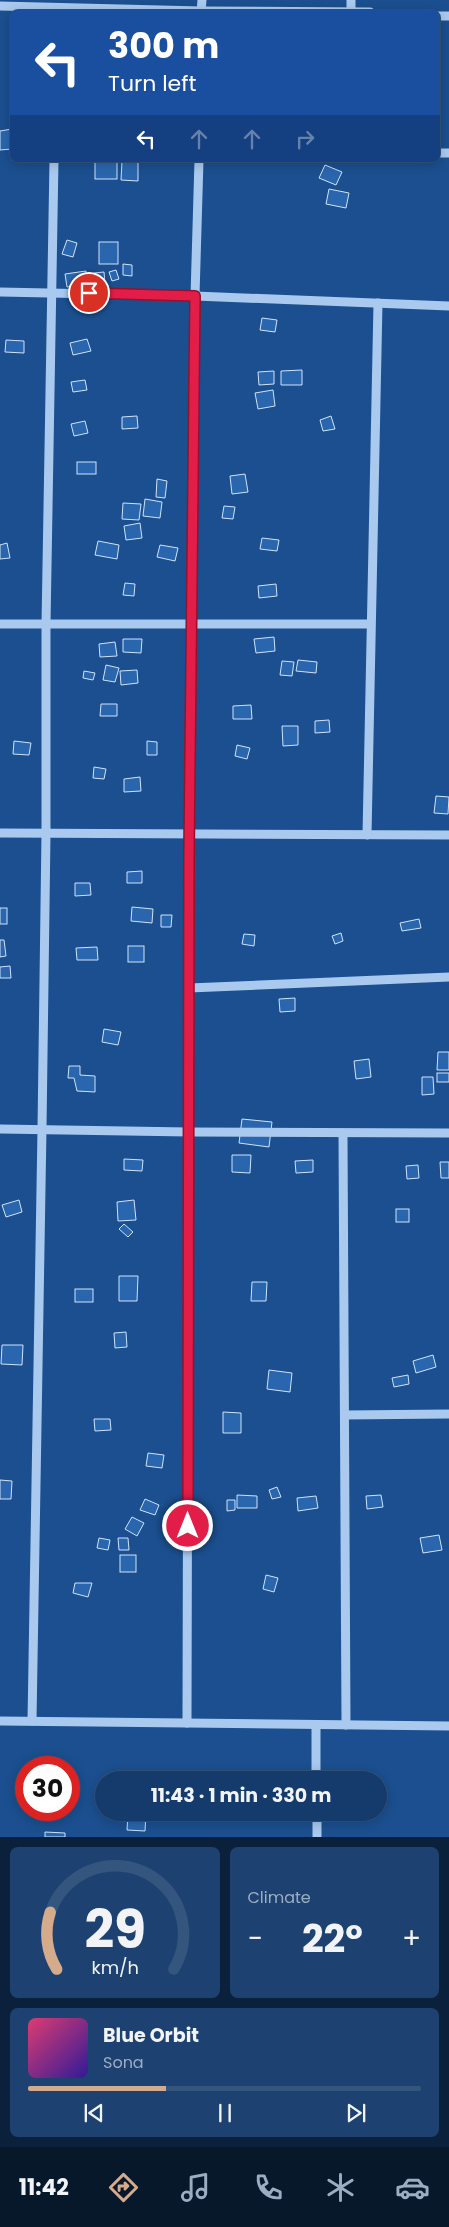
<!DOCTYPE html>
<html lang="en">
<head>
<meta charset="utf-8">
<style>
  body { margin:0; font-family:Poppins,sans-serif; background:#1d4271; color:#f1f3f6; height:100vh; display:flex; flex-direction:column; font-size:19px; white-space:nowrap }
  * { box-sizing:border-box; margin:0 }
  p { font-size:16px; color:#9dadc1 }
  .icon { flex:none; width:28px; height:28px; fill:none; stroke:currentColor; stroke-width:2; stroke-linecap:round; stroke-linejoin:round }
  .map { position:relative; height:1837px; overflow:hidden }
  .side { display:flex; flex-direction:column; gap:10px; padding:10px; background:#0b203b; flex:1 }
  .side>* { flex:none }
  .guide { position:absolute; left:10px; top:10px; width:430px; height:152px; border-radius:8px; box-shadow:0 2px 12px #0003,0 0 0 1px #33557e; background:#1a4fa0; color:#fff; overflow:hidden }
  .speed { position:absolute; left:15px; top:1756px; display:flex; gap:10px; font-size:25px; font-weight:700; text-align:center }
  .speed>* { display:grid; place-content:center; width:65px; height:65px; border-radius:50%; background:#143b6b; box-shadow:0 2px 12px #0003,0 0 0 1px #33557e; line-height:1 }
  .speed .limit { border:8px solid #d22; background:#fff; color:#111 }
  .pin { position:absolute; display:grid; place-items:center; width:42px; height:42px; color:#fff; margin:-21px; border:2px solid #fff; border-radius:50%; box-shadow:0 1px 5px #0007 }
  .me { position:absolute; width:55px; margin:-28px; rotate:0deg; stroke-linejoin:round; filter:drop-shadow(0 0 4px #0008) }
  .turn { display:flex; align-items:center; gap:18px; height:105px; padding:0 15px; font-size:22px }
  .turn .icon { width:65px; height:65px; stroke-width:2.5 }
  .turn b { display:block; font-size:35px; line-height:42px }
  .lanes { display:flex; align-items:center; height:48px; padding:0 15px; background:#0003; justify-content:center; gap:25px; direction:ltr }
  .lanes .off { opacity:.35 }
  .big { font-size:38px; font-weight:700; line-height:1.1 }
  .side .tile { flex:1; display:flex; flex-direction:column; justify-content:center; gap:8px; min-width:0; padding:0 18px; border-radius:8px; background:#1d4271 }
  .side .dial { align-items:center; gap:0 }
  .dial svg { height:130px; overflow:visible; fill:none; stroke:#33557e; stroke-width:7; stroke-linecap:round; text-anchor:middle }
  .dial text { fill:#f1f3f6; stroke:none }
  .song { display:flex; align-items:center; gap:15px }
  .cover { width:60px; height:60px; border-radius:8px; background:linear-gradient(135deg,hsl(340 70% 55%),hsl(250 70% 35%)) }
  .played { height:5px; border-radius:2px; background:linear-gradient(90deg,#d6ab8b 35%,#33557e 35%) }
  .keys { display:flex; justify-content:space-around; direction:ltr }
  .heat { display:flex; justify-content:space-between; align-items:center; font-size:28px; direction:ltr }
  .side .tiles { flex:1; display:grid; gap:10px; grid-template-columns:1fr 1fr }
  .tile:last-child { grid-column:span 2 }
  .trip { position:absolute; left:95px; top:1771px; width:292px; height:50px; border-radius:25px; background:#143b6b; box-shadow:0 2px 12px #0003,0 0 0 1px #33557e; font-weight:700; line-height:50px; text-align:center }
  .dock { display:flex; height:80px; justify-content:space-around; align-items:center; background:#08182b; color:#9dadc1 }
  .dock .icon { width:35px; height:35px }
  .dock .current { color:#d6ab8b }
  .dock b { font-size:22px; color:#f1f3f6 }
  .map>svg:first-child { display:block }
  .building { fill:#2a66ad; stroke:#cfe3fa }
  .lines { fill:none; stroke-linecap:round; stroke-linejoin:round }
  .minor { stroke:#a9c9ee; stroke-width:9 }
  .route-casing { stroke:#92132f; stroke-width:12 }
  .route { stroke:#e11d48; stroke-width:9 }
</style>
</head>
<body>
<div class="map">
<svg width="449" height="1837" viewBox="0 0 449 1837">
  <rect width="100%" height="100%" fill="#1b4f8f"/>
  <g class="building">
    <path d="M12,129V149L0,150V131Z"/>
    <rect x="95" y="161" width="22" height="18"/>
    <path d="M122,161H138V181L121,180Z"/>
    <path d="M325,165L342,172L336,185L319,178Z"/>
    <path d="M329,189L349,193L346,208L326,204Z"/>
    <path d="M67,240L77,243L73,257L62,254Z"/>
    <rect x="99" y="242" width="19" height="22"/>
    <path d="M123,264L132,265V276L123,275Z"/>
    <path d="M116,270L119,279L112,281L109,272Z"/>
    <path d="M86,271L87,284L67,287L65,274Z"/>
    <path d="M104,272L105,283L95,284L94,273Z"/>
    <path d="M262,318L277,320L275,332L260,330Z"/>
    <path d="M87,339L91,351L73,355L70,343Z"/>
    <path d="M6,340L24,341V353L5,352Z"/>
    <path d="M302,370V385H281V371Z"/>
    <path d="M274,371V384L259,385L258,372Z"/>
    <path d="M85,380L87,390L73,392L71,382Z"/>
    <path d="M273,390L275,406L258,409L255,393Z"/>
    <path d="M137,416L138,428L122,429V417Z"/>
    <path d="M331,416L335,429L323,431L320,420Z"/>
    <path d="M85,421L88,433L74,436L71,424Z"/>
    <rect x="77" y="462" width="19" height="12"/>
    <path d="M245,474L248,492L232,494L230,476Z"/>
    <path d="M157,479L167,481L165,498L156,497Z"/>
    <path d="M145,499L162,502L160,518L143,516Z"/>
    <path d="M123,503L141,504L139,520L122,519Z"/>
    <path d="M224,506L235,507L233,519L222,518Z"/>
    <path d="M140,523L142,538L126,540L124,526Z"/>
    <path d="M262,538L279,540L277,551L260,549Z"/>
    <path d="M98,541L119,545L117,559L95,555Z"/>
    <path d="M7,543L10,558L0,559V545Z"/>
    <path d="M160,545L178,548L175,561L157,557Z"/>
    <path d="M125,583L135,584L134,596L123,595Z"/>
    <path d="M276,584L277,596L259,598L258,586Z"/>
    <path d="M274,637L275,651L256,653L254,639Z"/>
    <path d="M123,639H142L141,653L123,652Z"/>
    <path d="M115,642L117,656L100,657L99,644Z"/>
    <path d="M298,660L317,662L316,673L296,671Z"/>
    <path d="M282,661L294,662L292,676L280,675Z"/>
    <path d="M106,665L119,668L115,682L103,680Z"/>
    <path d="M137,670L138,683L121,685L120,671Z"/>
    <path d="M84,671L95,673L93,680L83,678Z"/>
    <path d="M101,704H117V716H100Z"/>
    <path d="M251,705L252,719H233V706Z"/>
    <path d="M329,720L330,732L315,733V721Z"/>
    <path d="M282,726H298V745L283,746Z"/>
    <path d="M14,741L31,743L29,755L13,754Z"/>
    <path d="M147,741L157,742V755H147Z"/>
    <path d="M237,745L250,748L247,759L235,756Z"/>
    <path d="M94,767L106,769L104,779L93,778Z"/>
    <path d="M140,777L141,791L124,792V779Z"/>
    <path d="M436,796L449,797L448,814L434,813Z"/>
    <path d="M142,871V883H127V872Z"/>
    <path d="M75,883H90L91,895L75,896Z"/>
    <path d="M132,907L153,909L152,923L131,921Z"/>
    <rect x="0" y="908" width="7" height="16"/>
    <path d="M161,915H172L171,927H161Z"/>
    <path d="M419,919L421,928L402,931L400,923Z"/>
    <path d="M341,933L343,941L335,944L332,936Z"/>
    <path d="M244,934L255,935L254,946L242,944Z"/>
    <path d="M0,940H4L6,956L0,957Z"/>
    <rect x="128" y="946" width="16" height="16"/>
    <path d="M97,947L98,960H77L76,948Z"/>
    <path d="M10,966L11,978H0V967Z"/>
    <path d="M295,998V1011L280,1012L279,999Z"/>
    <path d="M104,1029L121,1032L118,1045L102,1042Z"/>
    <path d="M438,1052H449V1070H437Z"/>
    <path d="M369,1059L371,1077L356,1079L354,1061Z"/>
    <path d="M69,1066H80V1075L95,1076V1092L77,1091L74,1078H68Z"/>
    <rect x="437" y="1073" width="12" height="9"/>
    <path d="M422,1077H433L434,1094L422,1095Z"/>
    <path d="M242,1119L272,1122L269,1147L239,1143Z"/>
    <path d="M232,1155H251L250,1173L232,1172Z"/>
    <path d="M124,1159L143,1160L142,1171L124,1170Z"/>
    <path d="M313,1160V1172L296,1173L295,1161Z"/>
    <path d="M440,1162H449V1178H441Z"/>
    <path d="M418,1165L419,1178L407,1179L406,1166Z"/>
    <path d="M19,1200L22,1212L6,1217L2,1205Z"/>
    <path d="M134,1200L136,1220L118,1221L117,1202Z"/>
    <rect x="396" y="1209" width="13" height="13"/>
    <path d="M124,1224L133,1232L128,1237L119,1229Z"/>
    <path d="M119,1276H138L137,1301H119Z"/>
    <path d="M252,1282H267L266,1301H251Z"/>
    <rect x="75" y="1289" width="18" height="13"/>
    <path d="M126,1332L127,1347L115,1348L114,1333Z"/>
    <path d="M2,1345H23L22,1365L1,1364Z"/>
    <path d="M433,1355L436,1367L416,1373L413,1361Z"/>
    <path d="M269,1370L292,1373L290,1392L267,1389Z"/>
    <path d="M408,1375L409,1384L394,1387L392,1378Z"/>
    <path d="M223,1412L241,1413V1433H223Z"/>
    <path d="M94,1419H110L111,1430L95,1431Z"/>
    <path d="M148,1453L164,1455L162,1468L146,1466Z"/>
    <path d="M0,1480L12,1481L11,1499H0Z"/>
    <path d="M277,1487L281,1497L272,1499L269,1490Z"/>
    <path d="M237,1495L257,1496V1508H237Z"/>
    <path d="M381,1495L383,1507L367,1509L366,1496Z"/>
    <path d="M316,1496L318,1508L298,1511L297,1498Z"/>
    <path d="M145,1499L159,1505L155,1515L140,1510Z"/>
    <path d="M227,1500H235V1510L227,1511Z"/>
    <path d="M132,1517L144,1523L137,1536L125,1529Z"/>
    <path d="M439,1535L442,1550L423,1553L420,1538Z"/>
    <path d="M99,1538L110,1540L108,1550L97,1548Z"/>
    <path d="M118,1538H128L129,1550H119Z"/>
    <rect x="120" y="1555" width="16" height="17"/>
    <path d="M266,1575L278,1578L274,1592L263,1589Z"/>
    <path d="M75,1583H92L88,1597L73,1593Z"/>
    <path d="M128,1813H146L145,1831L127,1830Z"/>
    <path d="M45,1832L65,1833V1837H45Z"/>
  </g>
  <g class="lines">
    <g class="minor">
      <path d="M351,0V12"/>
      <path d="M0,6L201,11L370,12"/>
      <path d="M201,12L202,0"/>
      <path d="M438,16H449"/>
      <path d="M438,153H449"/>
      <path d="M0,292L195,296L449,306"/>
      <path d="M0,624H370"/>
      <path d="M0,833L449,835"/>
      <path d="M367,835L378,303"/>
      <path d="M189,988L449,977"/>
      <path d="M0,1129L189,1132L449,1133"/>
      <path d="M343,1133L346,1725"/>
      <path d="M345,1415L449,1414"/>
      <path d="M0,1721L449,1726"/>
      <path d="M32,1721L42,1129L46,833V624L54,160"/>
      <path d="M187,1723L189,833L195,296L199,160"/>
      <path d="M316,1725V1780"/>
      <path d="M317,1812V1837"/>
    </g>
  </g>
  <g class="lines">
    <g class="route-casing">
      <path id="route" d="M89,293L195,296L189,853L188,1526"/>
    </g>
    <use href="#route" class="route"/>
  </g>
</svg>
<div class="speed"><div class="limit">30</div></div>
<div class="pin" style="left:89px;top:293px;background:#d93025"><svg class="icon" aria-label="arrive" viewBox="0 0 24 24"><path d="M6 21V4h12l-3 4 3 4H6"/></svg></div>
<svg class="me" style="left:188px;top:1526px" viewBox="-20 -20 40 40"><circle r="17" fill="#e11d48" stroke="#fff" stroke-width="3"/><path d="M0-11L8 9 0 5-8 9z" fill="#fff"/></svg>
<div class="trip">11:43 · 1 min · 330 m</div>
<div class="guide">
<div class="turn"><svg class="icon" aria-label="left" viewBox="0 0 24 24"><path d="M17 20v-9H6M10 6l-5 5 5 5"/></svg><div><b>300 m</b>Turn left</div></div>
<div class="lanes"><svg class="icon" aria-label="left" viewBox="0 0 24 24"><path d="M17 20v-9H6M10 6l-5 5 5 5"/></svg><svg class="icon off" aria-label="ahead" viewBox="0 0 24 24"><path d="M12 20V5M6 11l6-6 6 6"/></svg><svg class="icon off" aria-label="ahead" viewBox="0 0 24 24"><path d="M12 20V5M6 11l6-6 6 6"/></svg><svg class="icon off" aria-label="right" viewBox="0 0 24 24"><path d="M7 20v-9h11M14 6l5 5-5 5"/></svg></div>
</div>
</div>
<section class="side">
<div class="tiles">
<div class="tile dial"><svg viewBox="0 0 100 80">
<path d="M14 69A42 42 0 1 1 86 69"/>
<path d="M14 69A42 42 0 0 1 10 34" stroke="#d6ab8b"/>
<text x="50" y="56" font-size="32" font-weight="700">29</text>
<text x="50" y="72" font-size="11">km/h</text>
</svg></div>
<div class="tile"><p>Climate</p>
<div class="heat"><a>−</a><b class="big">22°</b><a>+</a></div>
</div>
<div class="tile">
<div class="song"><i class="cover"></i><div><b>Blue Orbit</b><p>Sona</p></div></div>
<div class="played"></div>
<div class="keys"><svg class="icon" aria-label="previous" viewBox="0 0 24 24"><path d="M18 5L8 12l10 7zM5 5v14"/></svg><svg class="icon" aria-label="pause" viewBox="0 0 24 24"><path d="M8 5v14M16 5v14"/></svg><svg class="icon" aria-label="next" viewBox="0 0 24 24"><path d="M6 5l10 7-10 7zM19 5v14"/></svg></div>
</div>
</div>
</section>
<nav class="dock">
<b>11:42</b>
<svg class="icon current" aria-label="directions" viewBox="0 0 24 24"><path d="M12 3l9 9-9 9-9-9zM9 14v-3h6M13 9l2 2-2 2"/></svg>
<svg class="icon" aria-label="music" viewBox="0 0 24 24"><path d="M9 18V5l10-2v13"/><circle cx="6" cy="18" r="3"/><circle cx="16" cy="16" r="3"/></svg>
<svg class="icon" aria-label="phone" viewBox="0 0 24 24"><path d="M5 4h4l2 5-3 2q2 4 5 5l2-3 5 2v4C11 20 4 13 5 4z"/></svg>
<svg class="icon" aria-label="climate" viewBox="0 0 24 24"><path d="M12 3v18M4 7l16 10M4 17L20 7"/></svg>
<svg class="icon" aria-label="car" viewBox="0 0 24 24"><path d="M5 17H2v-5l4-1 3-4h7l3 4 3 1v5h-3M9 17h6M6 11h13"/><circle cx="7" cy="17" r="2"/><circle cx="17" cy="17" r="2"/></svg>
</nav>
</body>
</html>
